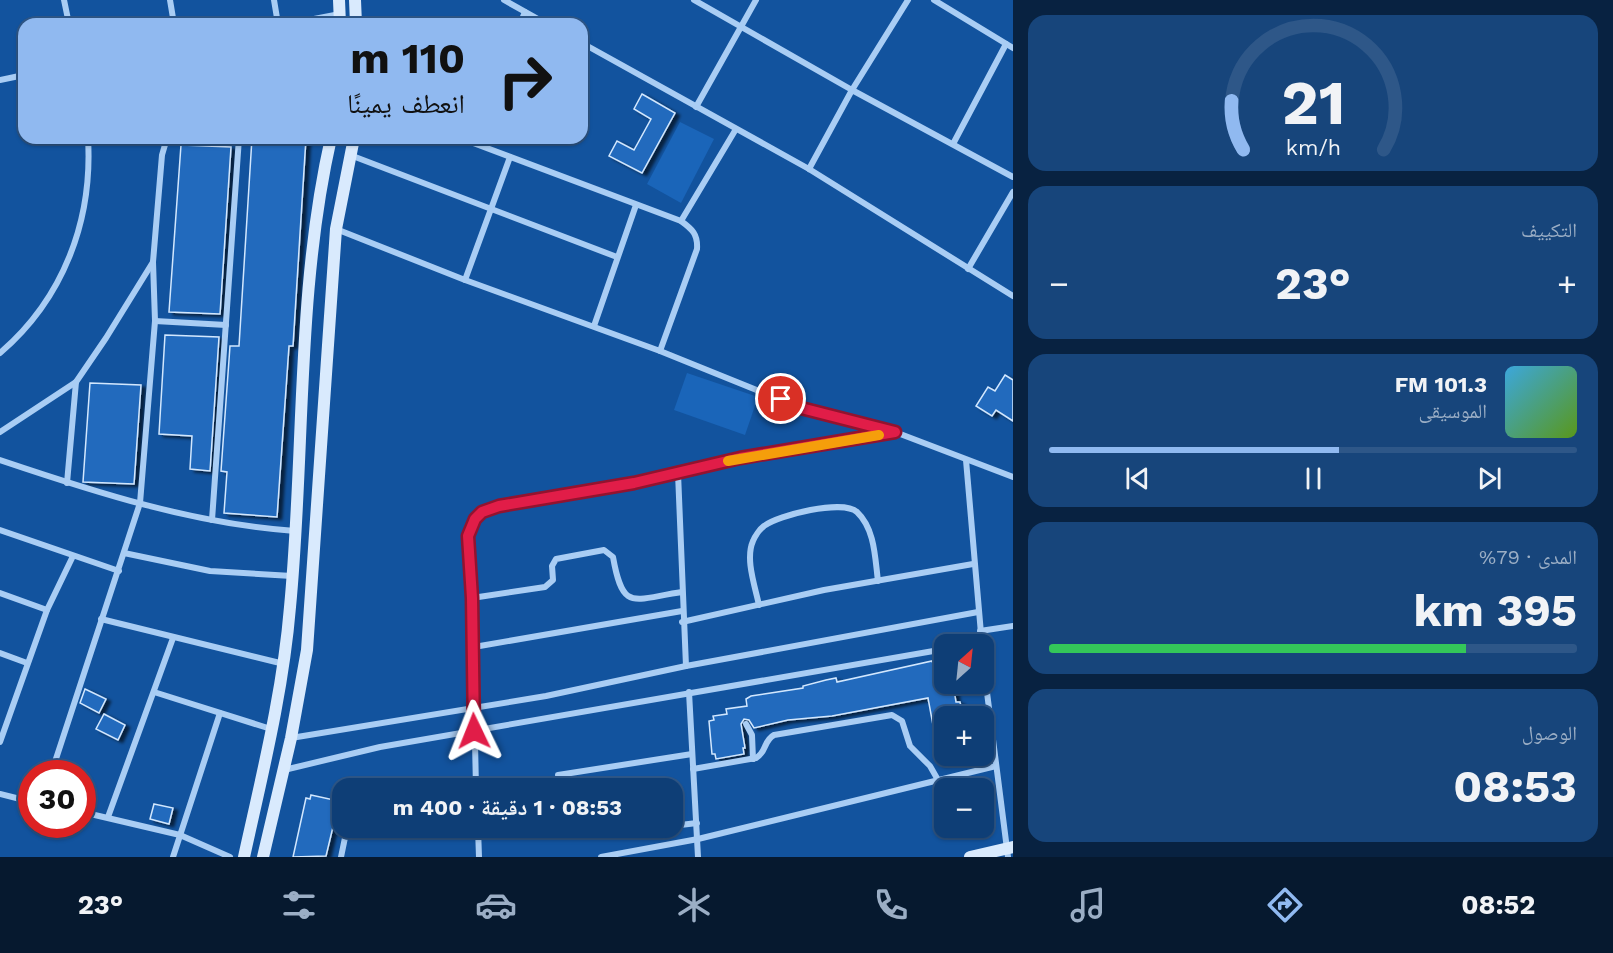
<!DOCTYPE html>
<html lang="ar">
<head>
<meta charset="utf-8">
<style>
  body { margin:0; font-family:"Work Sans","Noto Naskh Arabic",sans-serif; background:#17457b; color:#f1f3f6; direction:rtl; height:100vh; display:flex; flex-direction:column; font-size:22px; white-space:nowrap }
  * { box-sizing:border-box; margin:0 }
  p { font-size:20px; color:#9baec5 }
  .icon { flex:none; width:33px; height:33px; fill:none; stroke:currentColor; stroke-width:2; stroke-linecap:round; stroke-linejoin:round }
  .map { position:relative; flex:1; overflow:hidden; direction:ltr }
  .drawer { display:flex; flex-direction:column; gap:15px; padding:15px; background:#082241; width:600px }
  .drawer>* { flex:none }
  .top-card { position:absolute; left:18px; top:18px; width:570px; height:126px; border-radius:18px; box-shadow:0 2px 4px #0004,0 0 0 2px #2e5788; direction:rtl; background:#90b9f0; color:#111; overflow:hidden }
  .needle { width:39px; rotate:27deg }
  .tools { position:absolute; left:934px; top:634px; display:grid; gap:12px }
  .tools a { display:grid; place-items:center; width:60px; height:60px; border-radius:12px; background:#0e3e76; box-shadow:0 2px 4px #0004,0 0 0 2px #2e5788; font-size:30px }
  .speed { position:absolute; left:18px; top:760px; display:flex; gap:12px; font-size:30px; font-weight:700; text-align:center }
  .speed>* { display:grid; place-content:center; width:78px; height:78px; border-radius:50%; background:#0e3e76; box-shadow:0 2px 4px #0004,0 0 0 2px #2e5788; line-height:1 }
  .speed .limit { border:9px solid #d22; background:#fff; color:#111 }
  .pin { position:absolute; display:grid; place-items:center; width:51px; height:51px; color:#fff; margin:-26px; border:3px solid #fff; border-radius:50%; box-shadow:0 2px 6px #0007 }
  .me { position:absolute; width:66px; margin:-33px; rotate:358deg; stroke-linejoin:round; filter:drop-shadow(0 0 4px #0008) }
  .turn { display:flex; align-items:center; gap:21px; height:126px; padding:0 24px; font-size:27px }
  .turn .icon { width:78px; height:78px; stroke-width:2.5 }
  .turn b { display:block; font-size:42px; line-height:51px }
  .big { font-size:45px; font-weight:700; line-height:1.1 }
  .drawer .tile { flex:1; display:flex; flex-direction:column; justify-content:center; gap:9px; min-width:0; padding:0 21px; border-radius:18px; background:#17457b }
  .drawer .dial { align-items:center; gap:0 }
  .dial svg { height:156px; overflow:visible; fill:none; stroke:#2e5788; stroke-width:7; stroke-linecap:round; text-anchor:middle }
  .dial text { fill:#f1f3f6; stroke:none }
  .song { display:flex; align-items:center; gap:18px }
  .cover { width:72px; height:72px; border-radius:9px; background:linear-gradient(135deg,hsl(200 70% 55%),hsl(90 70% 35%)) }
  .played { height:6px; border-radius:3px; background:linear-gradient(90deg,#90b9f0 55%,#2e5788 55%) }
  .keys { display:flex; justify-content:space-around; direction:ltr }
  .heat { display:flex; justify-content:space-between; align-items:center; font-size:33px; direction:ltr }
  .charge { height:9px; border-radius:4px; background:linear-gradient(90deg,#34c759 79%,#2e5788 0) }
  .trip { position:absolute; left:332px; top:778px; width:351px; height:60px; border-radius:18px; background:#0e3e76; box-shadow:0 2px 4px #0004,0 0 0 2px #2e5788; font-weight:700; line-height:60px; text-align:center; direction:rtl }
  .dock { display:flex; height:96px; justify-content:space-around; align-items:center; background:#06192f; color:#9baec5 }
  .dock .icon { width:42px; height:42px }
  .dock .on { color:#90b9f0 }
  .dock b { font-size:27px; color:#f1f3f6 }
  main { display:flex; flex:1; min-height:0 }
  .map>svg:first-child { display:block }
  .green { fill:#1a65b9 }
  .building { fill:#206abd; stroke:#d2e7fe; stroke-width:1.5; filter:url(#shadow) }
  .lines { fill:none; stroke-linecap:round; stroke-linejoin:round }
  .street { stroke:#a9cdf4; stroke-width:6 }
  .secondary { stroke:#d9eafd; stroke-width:12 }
  .route-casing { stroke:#92132f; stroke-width:15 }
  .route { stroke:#e11d48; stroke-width:10 }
  .slow { stroke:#f59e0b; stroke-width:10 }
</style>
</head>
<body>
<main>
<section class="drawer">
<div class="tile dial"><svg viewBox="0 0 100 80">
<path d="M14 69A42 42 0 1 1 86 69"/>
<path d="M14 69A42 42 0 0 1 8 44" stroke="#90b9f0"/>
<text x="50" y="56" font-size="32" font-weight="700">21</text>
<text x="50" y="72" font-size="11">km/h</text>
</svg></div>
<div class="tile"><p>التكييف</p>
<div class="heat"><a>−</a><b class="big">23°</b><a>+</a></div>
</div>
<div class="tile">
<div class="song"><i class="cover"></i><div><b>101.3 FM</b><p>الموسيقى</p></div></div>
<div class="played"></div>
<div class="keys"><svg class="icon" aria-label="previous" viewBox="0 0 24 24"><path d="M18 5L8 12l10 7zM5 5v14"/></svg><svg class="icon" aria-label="pause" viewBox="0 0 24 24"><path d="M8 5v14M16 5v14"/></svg><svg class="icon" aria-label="next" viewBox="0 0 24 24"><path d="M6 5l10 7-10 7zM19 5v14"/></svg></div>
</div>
<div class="tile"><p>المدى · 79%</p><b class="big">395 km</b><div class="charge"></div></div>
<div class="tile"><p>الوصول</p><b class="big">08:53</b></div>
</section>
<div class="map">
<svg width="1013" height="857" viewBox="0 0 1013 857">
  <defs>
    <filter id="shadow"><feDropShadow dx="4.5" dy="2.5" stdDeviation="1.5" flood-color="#0009"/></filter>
  </defs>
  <rect width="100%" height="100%" fill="#12539e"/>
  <g class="green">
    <path d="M680,122L714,139L681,203L647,184Z"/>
    <path d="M687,373L758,397L745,435L674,410Z"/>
  </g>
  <g class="building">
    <path d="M642,94L675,113L642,173L609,156L617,141L634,150L651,119L634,109Z"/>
    <path d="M252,138H306L293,346H289L277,517L224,513L227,472L221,471L230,346H239Z"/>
    <path d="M181,145L231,147L220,314L169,312Z"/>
    <path d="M165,335L219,337L210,471L190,469L192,436L159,434Z"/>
    <path d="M1005,375L1013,380V421L996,410L992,416L976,406L988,387L995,391Z"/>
    <path d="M90,383L141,385L134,484L83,482Z"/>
    <path d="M932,661L933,664L940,662L941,670L945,669V684H953L956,702H960L963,717H945V763H940L928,698L832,716L788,720L754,728L749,720L744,719L741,724L745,748H743L744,754L716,759L715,754H712L709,721L714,720L713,716L727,714L726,709L747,706L746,699L751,696L803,688V686L826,680L836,678L837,682Z"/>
    <path d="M85,689L106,699L99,713L80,703Z"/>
    <path d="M104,714L125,725L118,740L96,729Z"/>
    <path d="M311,795L334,800L333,805L338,806L326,856L293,857L306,798L310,799Z"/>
    <path d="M154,804L173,808L169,824L150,819Z"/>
  </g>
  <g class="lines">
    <g class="street">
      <path d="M64,0L69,24"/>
      <path d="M170,0L174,24"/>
      <path d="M274,0L278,24"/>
      <path d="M504,0L547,24"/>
      <path d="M694,0L852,90L1013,177"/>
      <path d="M934,0L1013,48"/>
      <path d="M288,24L340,14"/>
      <path d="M520,24L525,12"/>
      <path d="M582,43L809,169L1013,296"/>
      <path d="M0,80L24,75"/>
      <path d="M696,107L756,0"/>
      <path d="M953,144L1006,44"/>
      <path d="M350,155L617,257"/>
      <path d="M809,169L852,90L908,0"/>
      <path d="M681,221L736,129"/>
      <path d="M336,229L465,280L660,351L697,249C698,234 692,229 681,221L460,138"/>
      <path d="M968,269L1013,192"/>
      <path d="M465,280L510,157"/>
      <path d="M155,321L226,325"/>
      <path d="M594,326L636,205"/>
      <path d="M660,351L801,408L895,432L1013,477"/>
      <path d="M0,353C63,299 93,221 88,138"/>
      <path d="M0,432L76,382L106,338L153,262L162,155L167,138"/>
      <path d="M0,460C95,492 194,524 295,531"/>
      <path d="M966,460L982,645"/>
      <path d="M678,473L686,666"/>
      <path d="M67,483L76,382"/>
      <path d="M212,520L239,138"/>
      <path d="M0,530L119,571"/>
      <path d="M124,553L210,571L292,576"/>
      <path d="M0,593L47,610"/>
      <path d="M472,598L545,587L553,580L552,566L556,559L604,550L613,557C623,613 633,599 682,592"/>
      <path d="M759,605C755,586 745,559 753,541C755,536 760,529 764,526C778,515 843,499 857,512C875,529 875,558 878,581"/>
      <path d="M101,619L284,664"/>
      <path d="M682,622L824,590L973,564"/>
      <path d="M980,631L1013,626"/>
      <path d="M968,645L981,643"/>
      <path d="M474,647L682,611"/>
      <path d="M0,653L27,663"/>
      <path d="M984,669L1008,857"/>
      <path d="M154,692L271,729"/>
      <path d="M689,692L698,857"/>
      <path d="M746,724L752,735L753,759"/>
      <path d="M291,738L546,696L686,666L978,612"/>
      <path d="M0,742L47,610L73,556"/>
      <path d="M693,769L756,758C767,752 763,741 774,735L892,715L902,721L910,746L930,766L938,780"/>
      <path d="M284,770L380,747L945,649"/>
      <path d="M51,774L140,503L155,321L153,262"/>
      <path d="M558,775L692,754"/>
      <path d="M619,788V789"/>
      <path d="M476,789L472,598L468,536L475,519L490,508L499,506L634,483L740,458L895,432"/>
      <path d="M0,794L32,802"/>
      <path d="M82,812L180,835L230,857"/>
      <path d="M108,817L173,638"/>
      <path d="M672,826L697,823"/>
      <path d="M478,828L479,857"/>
      <path d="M634,828H656"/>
      <path d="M173,857L220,713"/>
      <path d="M341,857L347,828"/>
      <path d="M601,857L698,839L996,766"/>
    </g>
    <g class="secondary">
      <path d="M339,0L340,24"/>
      <path d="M355,0L356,24"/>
      <path d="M244,857C262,775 283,692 290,607C305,451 296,292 331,138"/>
      <path d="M263,857L291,738L307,650L336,229L354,138"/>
      <path d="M970,857L1013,847"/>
    </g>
  </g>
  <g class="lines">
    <g class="route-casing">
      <path id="route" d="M474,731L472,598L468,536L475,519L482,512L499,506L634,483L740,458L895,432L801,408L781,399"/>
    </g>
    <use href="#route" class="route"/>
    <path class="slow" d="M728,461L879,435"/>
  </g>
</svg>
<div class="tools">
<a><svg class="needle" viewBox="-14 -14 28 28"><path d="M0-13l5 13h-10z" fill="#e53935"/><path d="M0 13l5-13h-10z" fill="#9baec5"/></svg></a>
<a>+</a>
<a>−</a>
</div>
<div class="speed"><div class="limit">30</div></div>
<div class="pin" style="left:781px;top:399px;background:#d93025"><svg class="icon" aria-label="arrive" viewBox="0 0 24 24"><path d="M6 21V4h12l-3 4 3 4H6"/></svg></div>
<svg class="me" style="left:474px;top:731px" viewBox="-20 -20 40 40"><path d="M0-17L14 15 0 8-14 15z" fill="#e11d48" stroke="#fff" stroke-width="4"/></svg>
<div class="trip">08:53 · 1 دقيقة · 400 m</div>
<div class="top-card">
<div class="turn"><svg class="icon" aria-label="right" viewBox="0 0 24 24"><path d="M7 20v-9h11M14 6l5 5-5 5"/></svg><div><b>110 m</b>انعطف يمينًا</div></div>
</div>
</div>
</main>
<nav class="dock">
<b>08:52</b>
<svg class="icon on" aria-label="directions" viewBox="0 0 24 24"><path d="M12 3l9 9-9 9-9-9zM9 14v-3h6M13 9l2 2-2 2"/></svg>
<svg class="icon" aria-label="music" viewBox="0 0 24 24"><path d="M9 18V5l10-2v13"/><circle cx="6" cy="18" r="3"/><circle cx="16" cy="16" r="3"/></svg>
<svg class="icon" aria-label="phone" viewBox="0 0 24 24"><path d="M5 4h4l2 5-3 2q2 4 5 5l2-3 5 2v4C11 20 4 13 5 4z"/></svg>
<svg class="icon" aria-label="climate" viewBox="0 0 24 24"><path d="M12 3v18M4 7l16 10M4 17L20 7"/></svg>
<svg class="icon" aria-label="car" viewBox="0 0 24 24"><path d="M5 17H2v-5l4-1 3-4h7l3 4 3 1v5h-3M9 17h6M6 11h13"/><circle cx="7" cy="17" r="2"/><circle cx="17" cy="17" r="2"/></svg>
<svg class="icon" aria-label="filters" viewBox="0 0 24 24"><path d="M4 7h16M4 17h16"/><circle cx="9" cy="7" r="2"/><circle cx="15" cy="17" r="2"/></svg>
<b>23°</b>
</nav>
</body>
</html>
